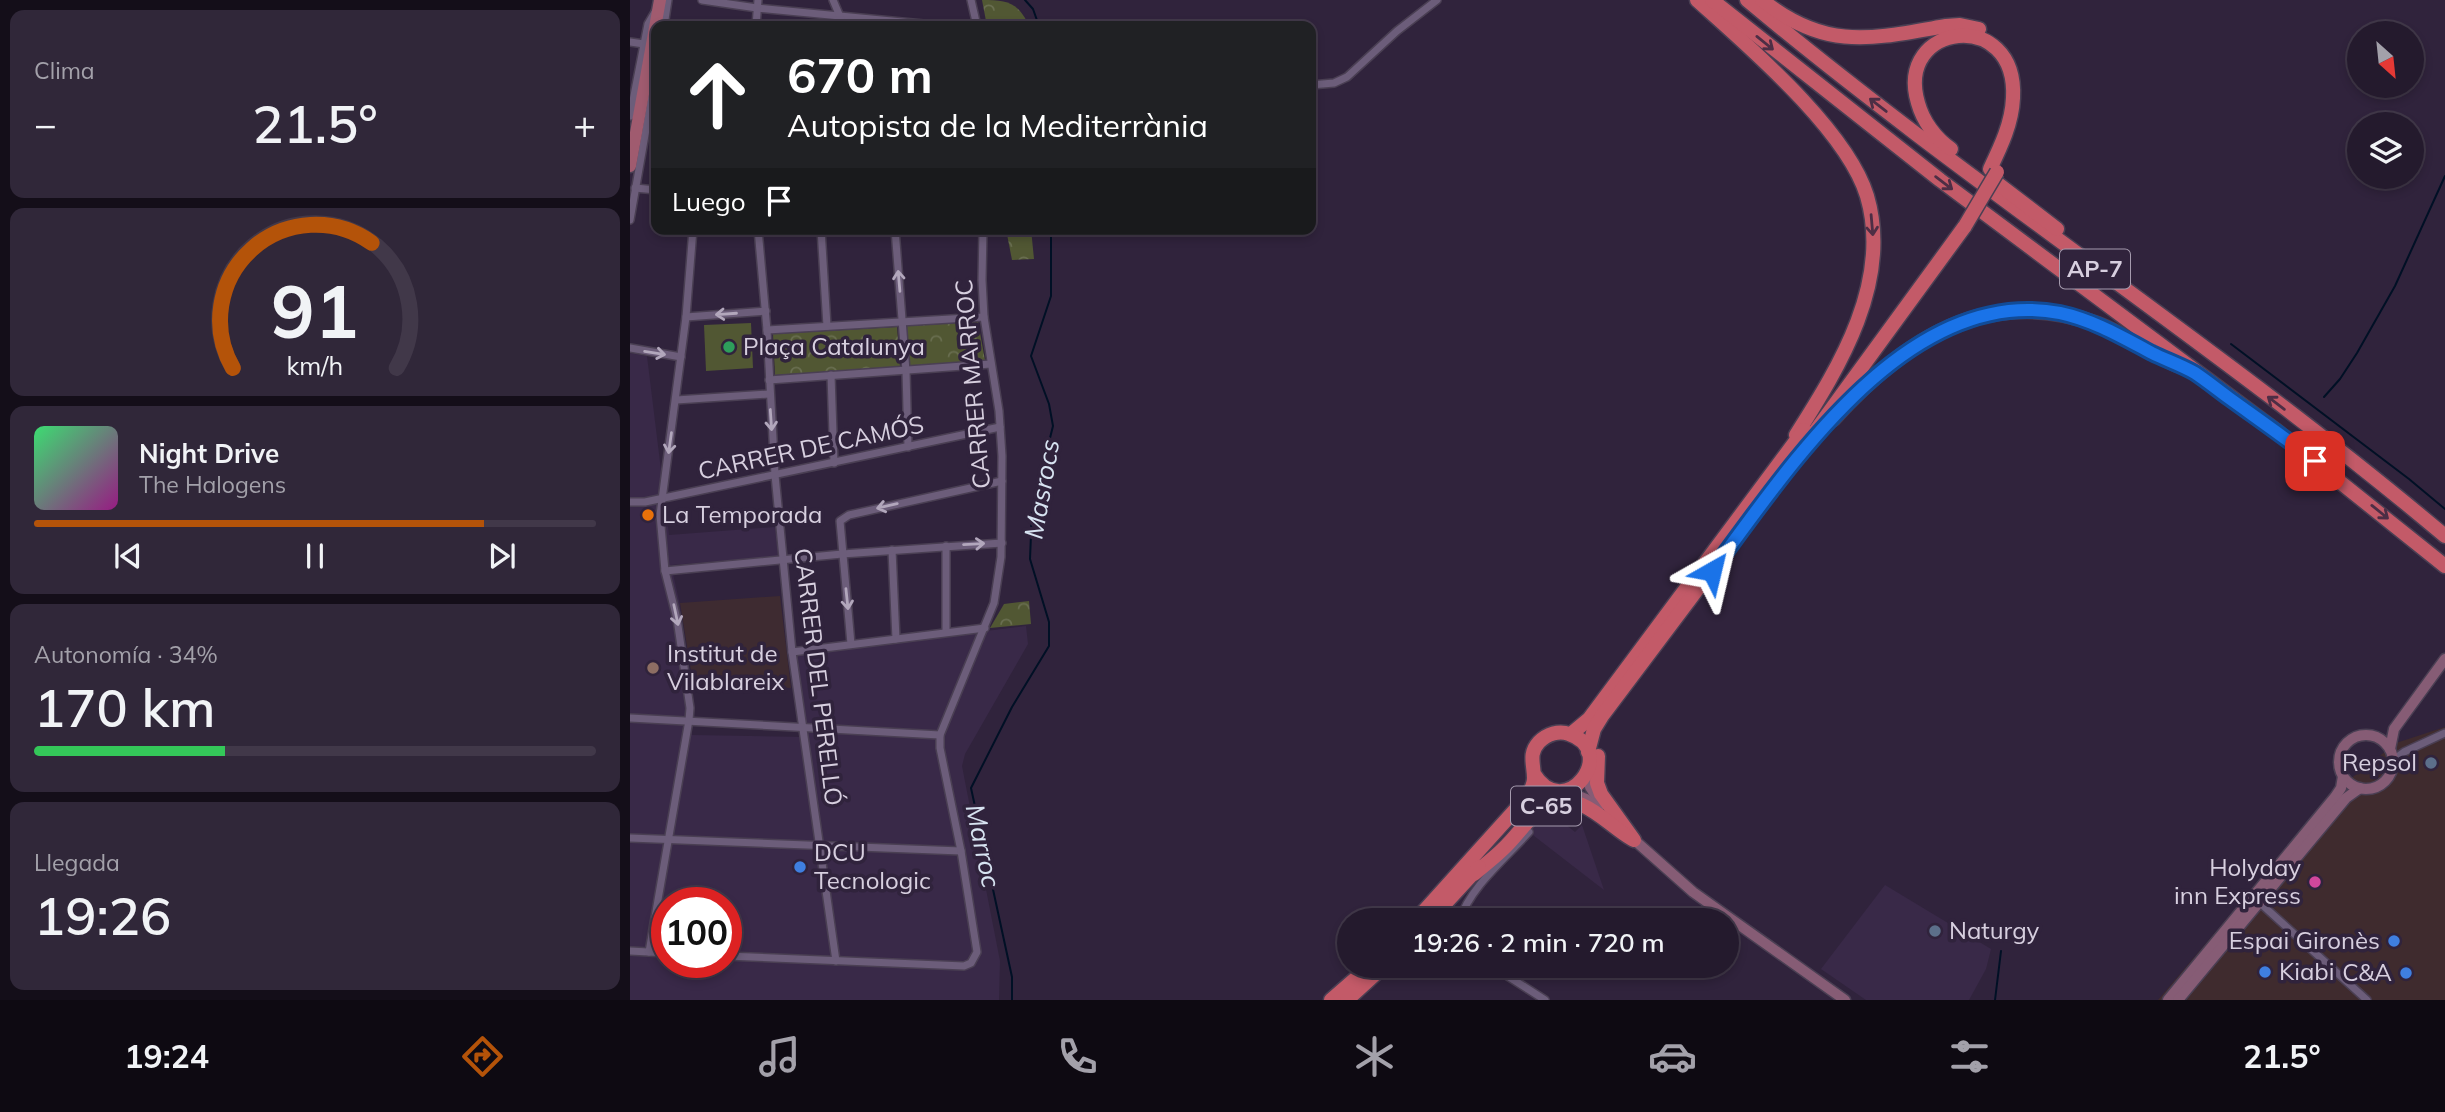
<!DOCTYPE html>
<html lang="es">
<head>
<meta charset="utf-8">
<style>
  body { margin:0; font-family:Mulish,sans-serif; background:#302739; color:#f1f3f6; height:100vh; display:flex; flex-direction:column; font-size:26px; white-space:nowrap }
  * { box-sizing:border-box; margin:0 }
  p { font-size:23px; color:#a3a1aa }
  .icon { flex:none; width:38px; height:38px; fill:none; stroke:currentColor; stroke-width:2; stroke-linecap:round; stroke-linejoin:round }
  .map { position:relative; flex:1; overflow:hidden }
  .sheet { display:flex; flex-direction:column; gap:10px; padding:10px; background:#140e19; width:630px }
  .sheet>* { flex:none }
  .banner { position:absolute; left:21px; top:21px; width:665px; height:214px; border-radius:14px; box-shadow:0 4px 10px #0003,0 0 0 2px #413849; background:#202124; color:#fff; overflow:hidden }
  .needle { width:46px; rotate:153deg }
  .buttons { position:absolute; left:1717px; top:21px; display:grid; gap:14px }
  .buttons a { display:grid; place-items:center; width:77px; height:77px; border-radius:50%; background:#241a2d; box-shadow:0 4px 10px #0003,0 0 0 2px #413849; font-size:35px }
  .speed { position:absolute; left:21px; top:887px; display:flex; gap:14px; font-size:35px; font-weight:700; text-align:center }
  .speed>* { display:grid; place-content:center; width:91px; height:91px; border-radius:50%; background:#241a2d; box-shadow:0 4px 10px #0003,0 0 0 2px #413849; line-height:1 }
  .speed .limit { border:10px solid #d22; background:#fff; color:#111 }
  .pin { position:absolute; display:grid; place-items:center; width:60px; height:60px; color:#fff; margin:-30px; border-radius:14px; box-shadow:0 4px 10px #0006 }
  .me { position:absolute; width:77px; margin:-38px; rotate:37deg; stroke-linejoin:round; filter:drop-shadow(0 0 5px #0008) }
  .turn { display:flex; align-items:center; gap:24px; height:147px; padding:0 21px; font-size:32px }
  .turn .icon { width:91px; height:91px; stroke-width:2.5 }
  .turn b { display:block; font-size:49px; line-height:60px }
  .then { display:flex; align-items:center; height:66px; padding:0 21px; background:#0003; gap:14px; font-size:26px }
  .big { font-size:52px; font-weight:600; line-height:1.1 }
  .sheet .widget { flex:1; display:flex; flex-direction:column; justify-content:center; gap:10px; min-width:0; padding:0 24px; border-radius:14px; background:#302739 }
  .sheet .dial { align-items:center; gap:0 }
  .dial svg { height:182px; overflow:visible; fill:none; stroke:#413849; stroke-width:7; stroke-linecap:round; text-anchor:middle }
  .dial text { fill:#f1f3f6; stroke:none }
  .song { display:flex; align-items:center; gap:21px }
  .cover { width:84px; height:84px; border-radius:10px; background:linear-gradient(135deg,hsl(140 70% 55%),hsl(310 70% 35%)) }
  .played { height:7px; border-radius:4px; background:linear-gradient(90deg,#b45309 80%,#413849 80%) }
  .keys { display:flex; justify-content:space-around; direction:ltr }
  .heat { display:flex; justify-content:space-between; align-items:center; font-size:38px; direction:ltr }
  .charge { height:10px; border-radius:5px; background:linear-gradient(90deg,#34c759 34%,#413849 0) }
  .trip { position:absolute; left:707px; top:908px; width:402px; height:70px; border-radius:35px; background:#241a2d; box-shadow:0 4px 10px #0003,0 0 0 2px #413849; font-weight:600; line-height:70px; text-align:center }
  .dock { display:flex; height:112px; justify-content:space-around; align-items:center; background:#0e0a12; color:#a3a1aa }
  .dock .icon { width:49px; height:49px }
  .dock .current { color:#b45309 }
  .dock b { font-size:32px; color:#f1f3f6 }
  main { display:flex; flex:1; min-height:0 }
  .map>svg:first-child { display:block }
  .commercial { fill:#3f2b2e }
  .built { fill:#392948; fill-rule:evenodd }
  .education { fill:#3e2b31 }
  .grass { fill:#515733 }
  .park { fill:url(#park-crowns) }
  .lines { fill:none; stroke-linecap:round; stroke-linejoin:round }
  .stream { stroke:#001025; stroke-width:2 }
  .street-casing { stroke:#4a3f53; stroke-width:10 }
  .secondary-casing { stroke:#4a3f53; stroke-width:13 }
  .primary-casing { stroke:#4a3f53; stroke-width:15 }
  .highway-casing { stroke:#4a3f53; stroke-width:17 }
  .street { stroke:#6c5d7a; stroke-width:7 }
  .secondary { stroke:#865c75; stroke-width:10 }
  .primary { stroke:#a05b6f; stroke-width:12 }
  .highway { stroke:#c35a68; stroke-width:14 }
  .highway-bridge-casing { stroke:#4a3f53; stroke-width:17; stroke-linecap:butt }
  .highway-bridge { stroke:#c35a68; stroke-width:14 }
  .oneway { stroke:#4d2e45 }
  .oneway2 { stroke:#b2a7bc }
  .route-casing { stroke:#114b97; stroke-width:18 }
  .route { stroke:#1a73e8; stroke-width:12 }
  .leisure-dot { fill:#2e9e5b; stroke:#30233c; stroke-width:2.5 }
  .food-dot { fill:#e8710a; stroke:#30233c; stroke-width:2.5 }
  .education-dot { fill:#8d6e63; stroke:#30233c; stroke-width:2.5 }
  .service-dot { fill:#5c6f8a; stroke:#30233c; stroke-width:2.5 }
  .shop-dot { fill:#3f7fe0; stroke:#30233c; stroke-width:2.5 }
  .hotel-dot { fill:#d1479c; stroke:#30233c; stroke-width:2.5 }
  .labels { text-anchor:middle; stroke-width:7; stroke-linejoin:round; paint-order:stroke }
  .shield { fill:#30233c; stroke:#a59bae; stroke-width:2 }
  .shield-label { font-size:23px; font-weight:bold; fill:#d7cfdf }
  .poi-label { font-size:24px; fill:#d7cfdf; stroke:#30233c; text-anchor:start }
  .street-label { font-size:24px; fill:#d7cfdf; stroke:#30233c }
  .water-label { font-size:26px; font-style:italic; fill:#d7e3f1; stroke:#30233c }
</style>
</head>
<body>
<main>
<section class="sheet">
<div class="widget"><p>Clima</p>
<div class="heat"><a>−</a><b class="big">21.5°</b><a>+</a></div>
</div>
<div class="widget dial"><svg viewBox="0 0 100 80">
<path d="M14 69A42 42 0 1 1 86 69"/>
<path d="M14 69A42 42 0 0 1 75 14" stroke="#b45309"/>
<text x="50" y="56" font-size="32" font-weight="700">91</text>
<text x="50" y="72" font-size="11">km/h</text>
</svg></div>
<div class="widget">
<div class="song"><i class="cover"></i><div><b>Night Drive</b><p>The Halogens</p></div></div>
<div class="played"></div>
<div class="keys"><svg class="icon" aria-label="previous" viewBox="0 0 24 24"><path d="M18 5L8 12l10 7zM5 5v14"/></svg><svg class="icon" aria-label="pause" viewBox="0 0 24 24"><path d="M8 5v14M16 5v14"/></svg><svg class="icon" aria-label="next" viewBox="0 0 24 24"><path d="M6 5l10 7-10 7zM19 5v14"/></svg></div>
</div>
<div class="widget"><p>Autonomía · 34%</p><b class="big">170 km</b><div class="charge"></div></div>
<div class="widget"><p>Llegada</p><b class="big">19:26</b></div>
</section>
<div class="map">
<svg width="1815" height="1000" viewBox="0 0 1815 1000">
  <defs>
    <pattern id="park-crowns" width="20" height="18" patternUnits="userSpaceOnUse" patternTransform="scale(1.75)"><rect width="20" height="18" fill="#515733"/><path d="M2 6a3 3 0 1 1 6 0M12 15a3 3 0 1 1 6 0" fill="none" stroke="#696e50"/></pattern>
  </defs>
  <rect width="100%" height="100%" fill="#30233c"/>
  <path class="commercial" d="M1815,727V1000H1528L1705,791L1766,743Z"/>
  <g class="built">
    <path d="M0,353L17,356L39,535L145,527L148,556L41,565L50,605L62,735L174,737L164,655L396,626L398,644L335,754L332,766L370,961L369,1000H0ZM37,903H96V962H37Z"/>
    <path d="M921,813L945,832L952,825L974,890L899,832L912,816Z"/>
    <path d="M1255,885L1361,949L1356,969L1339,1000H1236L1191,969Z"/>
  </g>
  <path class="education" d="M150,596L161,688L63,683L50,603Z"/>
  <path class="grass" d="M121,323L123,368L76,371L74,325Z"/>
  <g class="park">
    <path d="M352,0C377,0 388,2 399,26H357Z"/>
    <path d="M376,229H401L404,259L382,260Z"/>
    <path d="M348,322L355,360L279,366L276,326Z"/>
    <path d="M267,327L270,367L145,375L143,334Z"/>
    <path d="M399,601L401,624L360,628L374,604Z"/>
  </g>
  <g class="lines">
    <g class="stream">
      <path d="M395,0L403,9L409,26"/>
      <path d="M1601,344L1779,479L1815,509"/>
      <path d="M1694,397L1710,379L1727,353L1765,286L1815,176"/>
      <path d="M382,1000V977L341,788L382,707L419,646V622L400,559L402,510L423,426L419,404L401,356L421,296V229"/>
      <path d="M1365,1000L1371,951"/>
    </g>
    <g class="street-casing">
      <g id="street">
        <path d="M72,0L127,8L314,26"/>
        <path d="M203,0L214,26"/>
        <path d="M341,0L347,26"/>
        <path d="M34,26L38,0"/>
        <path d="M126,26L128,0"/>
        <path d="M0,42L14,44"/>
        <path d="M681,85L704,83L717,77L767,31L807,0"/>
        <path d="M0,116L18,24L25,12"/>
        <path d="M5,188L26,190"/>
        <path d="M0,220L26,73"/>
        <path d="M128,229L137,330L145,475L162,652L206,961"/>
        <path d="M191,229L197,326"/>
        <path d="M265,229L276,371L278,447"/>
        <path d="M56,317L136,311"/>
        <path d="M137,330L354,317"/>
        <path d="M0,348L51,357"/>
        <path d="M201,375L204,463"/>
        <path d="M139,380L361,364"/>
        <path d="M46,400L139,394"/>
        <path d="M0,502H15L370,427"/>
        <path d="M316,546V632"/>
        <path d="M262,550L266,639"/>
        <path d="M35,571L212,554L372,543"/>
        <path d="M221,644L210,521L219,515L372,481"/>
        <path d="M162,652L355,628"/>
        <path d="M0,718L310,735"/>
        <path d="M1763,760L1774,752L1815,733"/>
        <path d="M0,838L331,851"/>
        <path d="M1629,902L1737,1000"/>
        <path d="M830,920C839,888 877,857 899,832"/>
        <path d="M0,951L37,953"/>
        <path d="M19,952L59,720L60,708L47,619L35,571L30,515L56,317L63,229"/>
        <path d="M96,956L334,966L341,963L347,952L331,851L310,748V735L364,603L371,557L372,456L369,411L354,317L352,280L353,229"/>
        <path d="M862,966L915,1000"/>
      </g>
    </g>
    <g class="secondary-casing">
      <g id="secondary">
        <circle cx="1736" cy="762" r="27"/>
        <path d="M1760,749L1764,729L1815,659"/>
        <path d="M957,773L960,787L971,804"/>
        <path d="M933,790L956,799L968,808"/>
        <path d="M1001,837L1063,892L1215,1000"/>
        <path d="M1538,1000L1705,797L1711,788L1713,776"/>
        <path d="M1548,1000L1716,798L1730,788"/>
      </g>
    </g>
    <g class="primary-casing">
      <path id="primary" d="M0,166L30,0"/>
    </g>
    <g class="highway-casing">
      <g id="highway">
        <path d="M1067,0C1118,46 1217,130 1237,196C1262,281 1210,366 1166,435"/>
        <path d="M1082,0L1310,180L1645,430L1815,566"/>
        <path d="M1117,0C1342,188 1591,347 1815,536"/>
        <path d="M1132,0C1196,51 1241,39 1316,26L1330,25L1349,29"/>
        <path d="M1321,149C1305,138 1293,121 1288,103C1264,22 1388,7 1383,98C1382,123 1371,146 1360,169"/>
        <path d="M1363,180L1427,229"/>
        <path d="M1203,419C1274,340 1358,284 1467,324C1495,335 1521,353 1548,365"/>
        <path d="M941,734L959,719L1174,430"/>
        <path d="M958,752L964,729L972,716L1151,478L1335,226"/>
        <path d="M968,756L967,783L971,794L1004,840"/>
        <path d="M844,874C853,866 864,858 873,849C897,827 913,788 952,805C970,813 985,829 1002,839"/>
        <path d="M786,920L896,798C900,792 904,786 904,778C904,764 898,754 909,742C917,734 929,730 939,734C990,751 935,824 904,774"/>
        <path d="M800,920L849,867"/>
        <path d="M701,1000L740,966"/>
        <path d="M717,1000L754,966"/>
      </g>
    </g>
    <use href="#street" class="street"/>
    <use href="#secondary" class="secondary"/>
    <use href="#primary" class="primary"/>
    <use href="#highway" class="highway"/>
    <g class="highway-bridge-casing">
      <path id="highway-bridge" d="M1335,226L1367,172"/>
    </g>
    <use href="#highway-bridge" class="highway-bridge"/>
  </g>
  <defs><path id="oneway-shaft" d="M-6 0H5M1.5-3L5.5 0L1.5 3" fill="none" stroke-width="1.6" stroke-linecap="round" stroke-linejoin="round" transform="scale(1.75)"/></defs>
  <g class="oneway">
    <use href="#oneway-shaft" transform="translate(1135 43) rotate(39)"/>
    <use href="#oneway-shaft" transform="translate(1248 105) rotate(-142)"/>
    <use href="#oneway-shaft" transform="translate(1314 183) rotate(37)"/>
    <use href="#oneway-shaft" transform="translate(1242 225) rotate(85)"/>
    <use href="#oneway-shaft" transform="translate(1646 403) rotate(-143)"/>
    <use href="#oneway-shaft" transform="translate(1750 512) rotate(39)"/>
  </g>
  <g class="oneway2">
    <use href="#oneway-shaft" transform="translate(269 281) rotate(-95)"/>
    <use href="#oneway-shaft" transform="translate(96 314) rotate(176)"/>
    <use href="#oneway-shaft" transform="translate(25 353) rotate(9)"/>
    <use href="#oneway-shaft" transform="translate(141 420) rotate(86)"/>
    <use href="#oneway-shaft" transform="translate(40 443) rotate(98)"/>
    <use href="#oneway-shaft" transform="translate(257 506) rotate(167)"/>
    <use href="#oneway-shaft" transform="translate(344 544) rotate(-3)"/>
    <use href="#oneway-shaft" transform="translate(217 599) rotate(84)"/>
    <use href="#oneway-shaft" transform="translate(46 615) rotate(78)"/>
  </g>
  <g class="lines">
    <g class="route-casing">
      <path id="route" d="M1082,571C1160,466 1278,284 1430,313C1463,320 1492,337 1522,353C1536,360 1551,365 1565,373C1577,381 1588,390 1599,398C1628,419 1657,439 1685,461"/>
    </g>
    <use href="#route" class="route"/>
  </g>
  <circle class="leisure-dot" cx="99" cy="347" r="7"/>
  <circle class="food-dot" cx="18" cy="515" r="7"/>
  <circle class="education-dot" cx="23" cy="668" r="7"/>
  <g class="service-dot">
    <circle cx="1801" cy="763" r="7"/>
    <circle cx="1305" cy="931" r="7"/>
  </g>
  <g class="shop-dot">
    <circle cx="170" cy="867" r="7"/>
    <circle cx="1764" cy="941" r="7"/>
    <circle cx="1635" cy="972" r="7"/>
    <circle cx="1776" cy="973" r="7"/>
  </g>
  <circle class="hotel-dot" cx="1685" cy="882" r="7"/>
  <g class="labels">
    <g class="shield">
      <rect x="1430" y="249.5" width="70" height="39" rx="5"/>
      <rect x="881" y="786.5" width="70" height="39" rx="5"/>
    </g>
    <g class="shield-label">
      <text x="1465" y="277">AP-7</text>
      <text x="916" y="814">C-65</text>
    </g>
    <g class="poi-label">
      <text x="113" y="355">Plaça Catalunya</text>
      <text x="32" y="523">La Temporada</text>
      <text x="37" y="662">Institut de<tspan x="37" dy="28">Vilablareix</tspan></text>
      <text x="1787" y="771" text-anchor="end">Repsol</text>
      <text x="184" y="861">DCU<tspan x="184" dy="28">Tecnologic</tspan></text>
      <text x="1671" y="876" text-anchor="end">Holyday<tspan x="1671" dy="28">inn Express</tspan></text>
      <text x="1319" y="939">Naturgy</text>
      <text x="1750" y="949" text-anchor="end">Espai Gironès</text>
      <text x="1649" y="980">Kiabi</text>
      <text x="1762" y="981" text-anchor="end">C&amp;A</text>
    </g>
    <g class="street-label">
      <text transform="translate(343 384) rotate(-95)" y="8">CARRER MARROC</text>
      <text transform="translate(181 448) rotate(-12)" y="8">CARRER DE CAMÓS</text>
      <text transform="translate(188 677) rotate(83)" y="8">CARRER DEL PERELLÓ</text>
    </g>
    <g class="water-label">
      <text transform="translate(412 489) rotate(-80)" y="9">Masrocs</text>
      <text transform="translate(353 846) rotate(78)" y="9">Marroc</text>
    </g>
  </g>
</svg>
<div class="buttons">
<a><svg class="needle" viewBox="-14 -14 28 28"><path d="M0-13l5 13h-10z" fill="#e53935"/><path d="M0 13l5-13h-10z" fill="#a3a1aa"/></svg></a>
<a><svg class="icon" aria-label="layers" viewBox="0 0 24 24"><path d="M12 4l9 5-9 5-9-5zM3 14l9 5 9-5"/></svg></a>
</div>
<div class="speed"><div class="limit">100</div></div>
<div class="pin" style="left:1685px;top:461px;background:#d93025"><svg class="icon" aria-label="arrive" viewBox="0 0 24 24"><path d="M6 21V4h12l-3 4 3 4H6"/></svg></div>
<svg class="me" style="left:1082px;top:571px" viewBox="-20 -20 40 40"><path d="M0-17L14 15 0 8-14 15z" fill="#1a73e8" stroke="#fff" stroke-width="4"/></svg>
<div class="trip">19:26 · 2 min · 720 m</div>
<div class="banner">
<div class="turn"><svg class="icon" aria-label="ahead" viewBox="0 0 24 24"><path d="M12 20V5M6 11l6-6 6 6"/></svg><div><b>670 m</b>Autopista de la Mediterrània</div></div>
<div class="then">Luego<svg class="icon" aria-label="arrive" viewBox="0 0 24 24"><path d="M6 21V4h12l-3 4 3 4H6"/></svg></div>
</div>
</div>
</main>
<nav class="dock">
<b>19:24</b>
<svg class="icon current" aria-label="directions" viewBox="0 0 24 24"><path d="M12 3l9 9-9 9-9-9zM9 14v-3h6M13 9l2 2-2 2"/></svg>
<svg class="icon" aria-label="music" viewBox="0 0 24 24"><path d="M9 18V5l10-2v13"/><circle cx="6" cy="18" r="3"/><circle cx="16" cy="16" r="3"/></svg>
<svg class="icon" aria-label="phone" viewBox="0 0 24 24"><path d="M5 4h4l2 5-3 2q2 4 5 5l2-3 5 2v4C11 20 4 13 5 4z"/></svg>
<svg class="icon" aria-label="climate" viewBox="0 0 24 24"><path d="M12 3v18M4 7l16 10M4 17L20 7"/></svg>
<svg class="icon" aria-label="car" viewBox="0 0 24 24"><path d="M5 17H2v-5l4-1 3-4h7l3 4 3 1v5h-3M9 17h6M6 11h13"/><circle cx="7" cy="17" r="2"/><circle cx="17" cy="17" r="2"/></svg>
<svg class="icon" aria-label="filters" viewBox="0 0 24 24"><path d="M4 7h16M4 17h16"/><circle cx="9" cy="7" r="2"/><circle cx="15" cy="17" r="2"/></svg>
<b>21.5°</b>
</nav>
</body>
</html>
